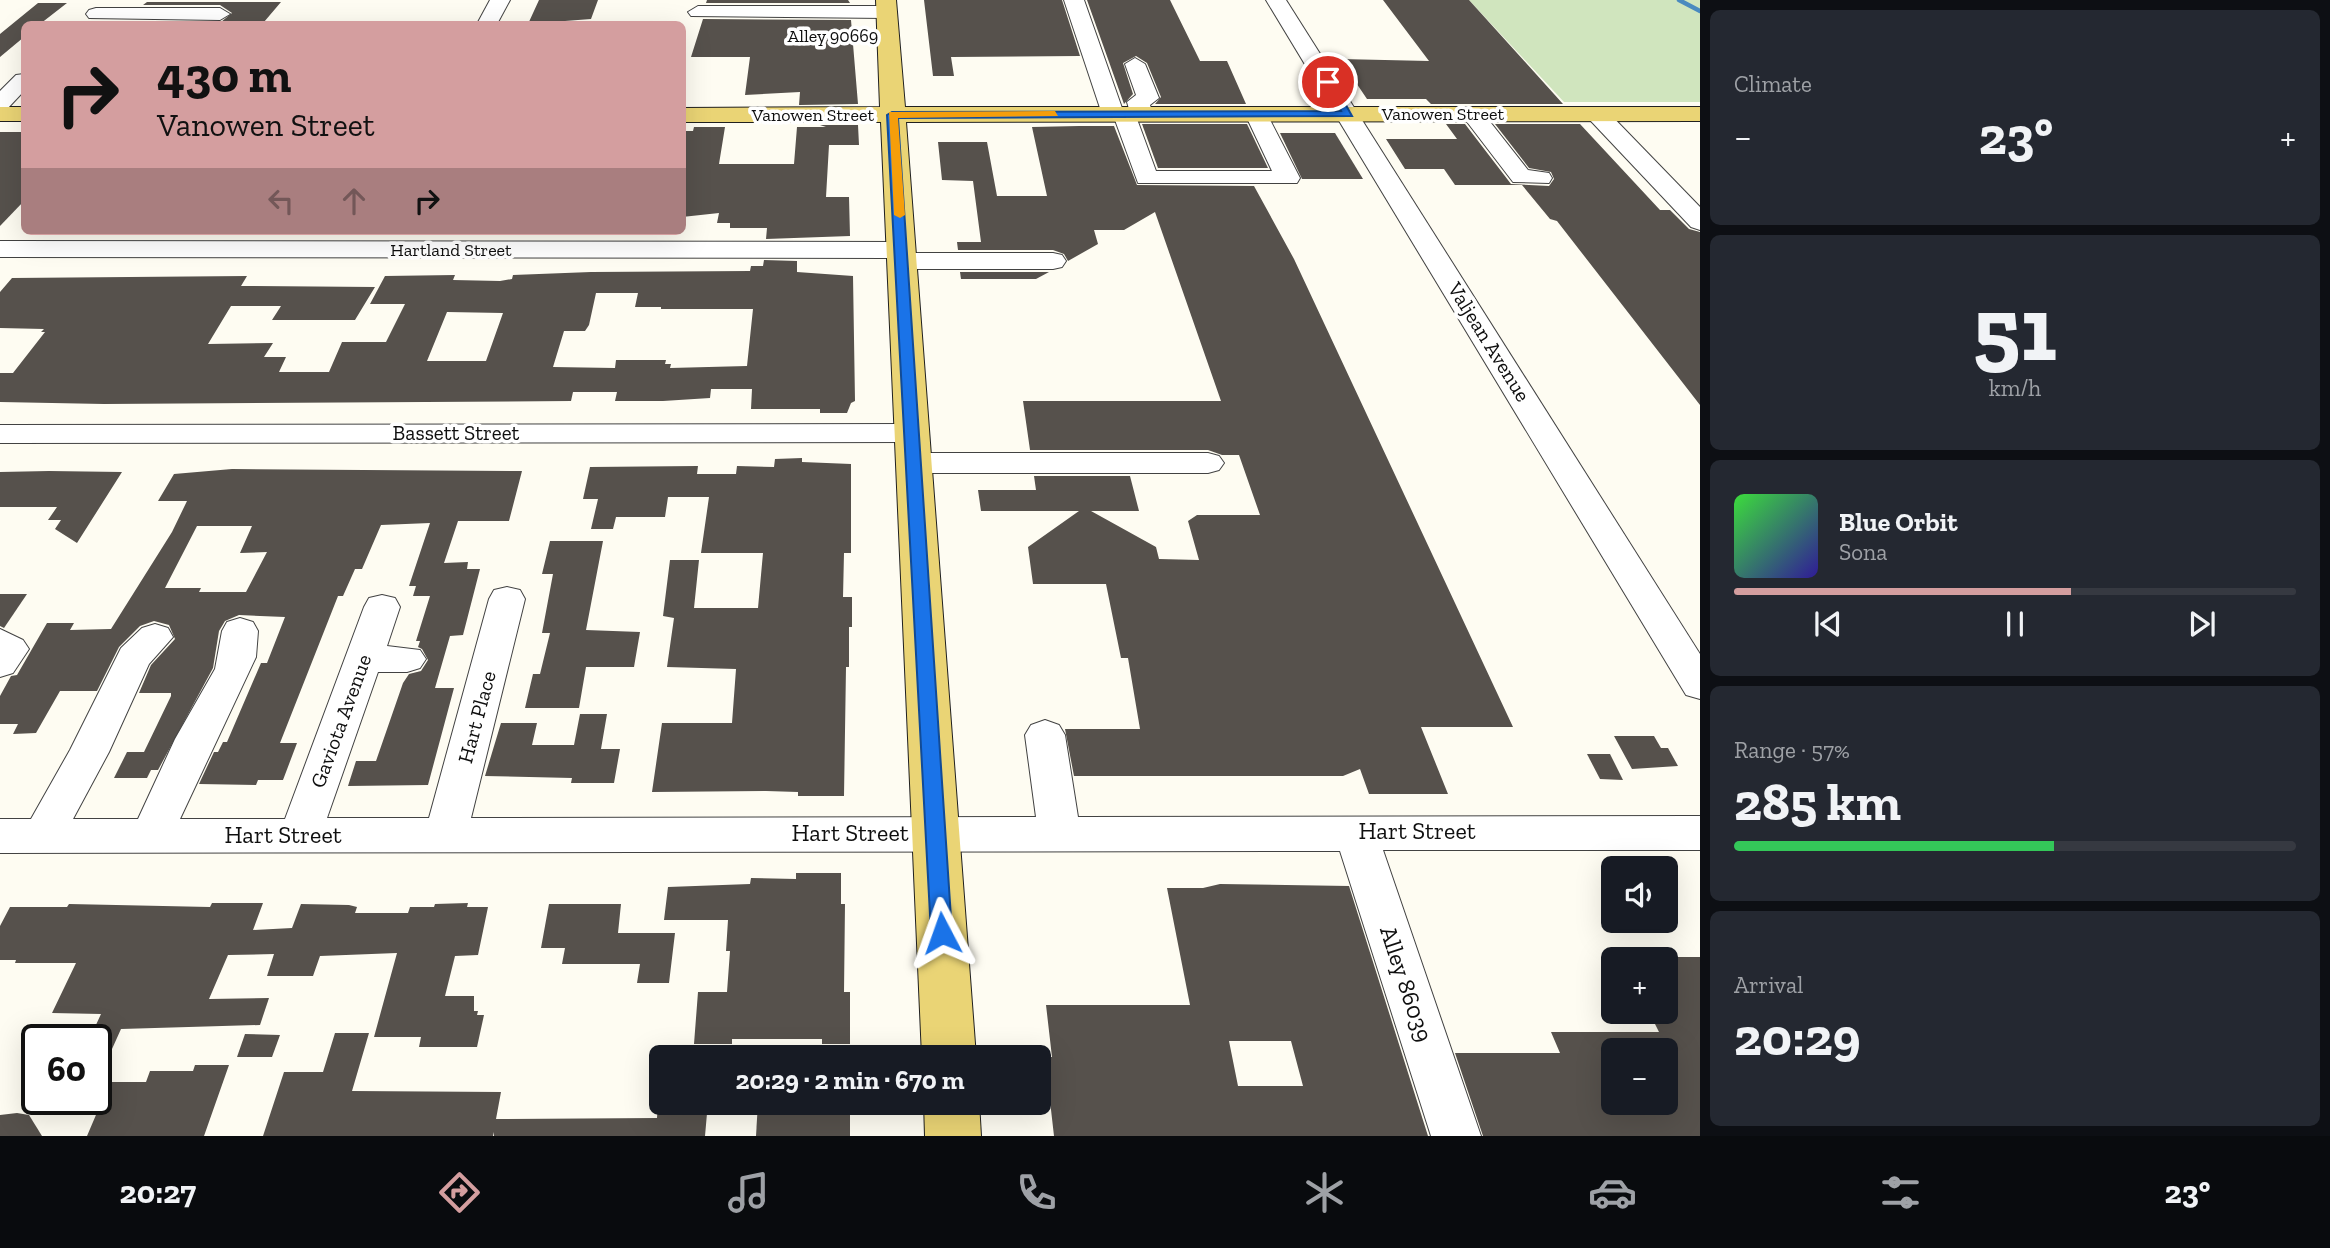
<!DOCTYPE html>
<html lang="en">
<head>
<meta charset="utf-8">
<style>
  body { margin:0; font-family:"Zilla Slab",serif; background:#242831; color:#f1f3f6; height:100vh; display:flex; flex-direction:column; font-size:26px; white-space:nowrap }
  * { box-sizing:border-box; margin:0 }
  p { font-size:23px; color:#9ea1a6 }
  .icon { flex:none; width:38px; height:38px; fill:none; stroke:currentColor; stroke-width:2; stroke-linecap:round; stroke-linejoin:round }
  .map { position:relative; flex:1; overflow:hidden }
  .details { display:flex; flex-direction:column; gap:10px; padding:10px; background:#0d0f14; width:630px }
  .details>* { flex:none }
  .banner { position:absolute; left:21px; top:21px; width:665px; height:214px; border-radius:10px; box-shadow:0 7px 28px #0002; background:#d49e9f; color:#111; overflow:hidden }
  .buttons { position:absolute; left:1601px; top:856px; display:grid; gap:14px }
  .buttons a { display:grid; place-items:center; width:77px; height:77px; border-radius:10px; background:#171b24; box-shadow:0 7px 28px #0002; font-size:35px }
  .speed { position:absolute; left:21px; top:1024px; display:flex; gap:14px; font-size:35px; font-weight:700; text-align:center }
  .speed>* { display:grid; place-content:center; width:91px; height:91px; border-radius:50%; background:#171b24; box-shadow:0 7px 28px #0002; line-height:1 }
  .speed .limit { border:4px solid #111; border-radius:10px; background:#fff; color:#111 }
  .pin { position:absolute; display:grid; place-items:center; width:60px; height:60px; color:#fff; margin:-30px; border:4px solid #fff; border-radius:50%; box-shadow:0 2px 7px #0007 }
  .me { position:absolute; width:77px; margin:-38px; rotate:356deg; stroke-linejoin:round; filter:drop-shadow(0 0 5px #0008) }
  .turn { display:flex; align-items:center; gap:24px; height:147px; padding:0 21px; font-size:32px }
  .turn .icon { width:91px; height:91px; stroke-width:2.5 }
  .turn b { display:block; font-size:49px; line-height:60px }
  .lanes { display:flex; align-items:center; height:66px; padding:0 21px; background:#0003; justify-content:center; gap:35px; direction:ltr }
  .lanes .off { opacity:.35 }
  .big { font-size:52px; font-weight:700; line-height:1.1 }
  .details .tile { flex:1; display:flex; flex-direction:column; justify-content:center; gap:10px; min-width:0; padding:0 24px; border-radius:10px; background:#242831 }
  .details .dial { align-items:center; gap:0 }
  .dial b { font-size:91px; line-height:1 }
  .song { display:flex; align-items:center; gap:21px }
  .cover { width:84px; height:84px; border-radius:10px; background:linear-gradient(135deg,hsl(120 70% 55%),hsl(250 70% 35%)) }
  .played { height:7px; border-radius:4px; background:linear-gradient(90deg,#d49e9f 60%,#363941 60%) }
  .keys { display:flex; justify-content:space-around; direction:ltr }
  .heat { display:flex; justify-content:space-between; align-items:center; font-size:38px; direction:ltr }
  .charge { height:10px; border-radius:5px; background:linear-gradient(90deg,#34c759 57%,#363941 0) }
  .trip { position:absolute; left:649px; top:1045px; width:402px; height:70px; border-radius:10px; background:#171b24; box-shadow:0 7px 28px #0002; font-weight:700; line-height:70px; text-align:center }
  .tab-bar { display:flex; height:112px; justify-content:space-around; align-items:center; background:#090b0e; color:#9ea1a6 }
  .tab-bar .icon { width:49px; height:49px }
  .tab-bar .selected { color:#d49e9f }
  .tab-bar b { font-size:32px; color:#f1f3f6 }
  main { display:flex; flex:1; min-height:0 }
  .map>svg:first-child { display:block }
  .green { fill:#d0e5be }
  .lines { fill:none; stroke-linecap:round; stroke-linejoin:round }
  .stream { stroke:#4a8abf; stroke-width:4.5 }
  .building { fill:#56514c; fill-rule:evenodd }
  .minor-casing { stroke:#424242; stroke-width:2 }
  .major-casing { stroke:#202020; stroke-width:2 }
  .minor { fill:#fff; fill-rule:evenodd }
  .major { fill:#ead475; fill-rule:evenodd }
  .route { fill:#1a73e8; stroke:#114b97; stroke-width:2 }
  .slow { fill:#f59e0b }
  .labels { text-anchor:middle; stroke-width:7; stroke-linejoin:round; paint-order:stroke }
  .far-street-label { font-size:18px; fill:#0f0f0f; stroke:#fff }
  .street-label { font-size:21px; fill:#0f0f0f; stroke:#fff }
  .near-street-label { font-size:24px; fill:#0f0f0f; stroke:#fff }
</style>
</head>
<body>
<main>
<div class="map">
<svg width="1700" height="1136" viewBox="0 0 1700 1136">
  <rect width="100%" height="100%" fill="#fefcf2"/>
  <path class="green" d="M1469,0H1700V102H1564Z"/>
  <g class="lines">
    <path class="stream" d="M1679,0L1700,11"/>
  </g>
  <g class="building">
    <path d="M539,0H598L591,19L565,21L563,24H528Z"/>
    <path d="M707,0H848L850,3H706Z"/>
    <path d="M924,0H1062L1080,56L951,57L954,76H933Z"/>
    <path d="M1087,0H1170L1200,61H1227L1246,104H1155L1161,97L1147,63L1136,56L1123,63L1133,94L1124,104Z"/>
    <path d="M1383,0H1469L1563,104H1431L1426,99H1367L1340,59L1429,61Z"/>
    <path d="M147,2H281L264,22H221L232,13L220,5H143Z"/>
    <path d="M38,3H67L40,24H24V37L0,57V34Z"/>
    <path d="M703,19L851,20L858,104L799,105L800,92L745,95L750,57H691Z"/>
    <path d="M1142,124H1247L1268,168H1158Z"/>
    <path d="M1446,124H1465L1511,184L1549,186L1554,179L1551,172L1529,168L1495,124H1580L1660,210H1670L1689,229L1700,232V405L1557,221L1550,219L1522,185H1455L1444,169H1405L1386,139H1457Z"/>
    <path d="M820,125H858L859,145H829L826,197H849L850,236L766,239L767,228H730V223H717L719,213L682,217V131H693L694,127H725L719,164H794L797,127H826Z"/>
    <path d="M1079,126H1114L1137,185L1254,186L1294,259L1513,727H1421L1448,794H1369L1360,769L1343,776H1074L1065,729H1140L1128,658H1121L1106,584H1033L1028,547L1079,511H981L978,490H1036L1034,476H1130L1139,511H1091L1156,547L1159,559L1199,560L1188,521L1197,515H1260L1239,455H1222L1208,450H1030L1023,401H1221L1155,212L1124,230H1094L1098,244L1068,261L1064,254L1053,250H958L957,242H981L973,181L942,180L938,142H987L997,196H1047L1032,127Z"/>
    <path d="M0,132H24V201L0,226Z"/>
    <path d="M1280,133H1335L1363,179H1302Z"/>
    <path d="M764,260L797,261V272L853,276L855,401L851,403L847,413H820V409H751L752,389H711L710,398L663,401H615L617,392H573L571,401L104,404L0,402V373H13L45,332H41L44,329L0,328V292L12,278L247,276L241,286L375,287L355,320H272L281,306H231L208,344L273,343L264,357H286L279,372H329L342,342H386L405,304H370L385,276L455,275L453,280L500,281L512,279L513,275L591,272L750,271L751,266H763ZM596,293H638L635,307H661V309H753L747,366L670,368L671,364H665L666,360H616L615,368L553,367L564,331H585L589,325ZM447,312L503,313L486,361H427Z"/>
    <path d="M960,272H1049L1036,279H961Z"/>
    <path d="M802,458V462L851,464V553H844L843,597H852V627H849V667H846L844,796H798V792L766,791L652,792L662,723H732L736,669L667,667L674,618L663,616L670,560H699L694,608H758L763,553H701L709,497H668L665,517H616L613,529H591L598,499H583L590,467L698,466L697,474H736L737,466L774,467L775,459Z"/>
    <path d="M232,469L522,471L509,521H458L444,563L468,562L467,569H480L463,635L450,636L435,688H454L428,785L348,786L356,761H376L403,683L409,674L421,671L428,660L422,649L418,647L420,641H416L430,596H413L416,586H409L430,523L381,525L362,569H355L343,596H338L280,743H297L283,780H258L256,785L199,784L214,752H218L223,742H227L261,663H267L285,617L239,615L225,621L219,631L213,668L158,770H151L147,778H114L127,752H144L171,696V693H139L151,665L175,639L169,625L154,621L140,626L119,647L97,691H60L36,733L13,734L18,724H0V696L11,676L17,675L47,623H74L70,630L111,629L172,532L187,501H158L174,474ZM197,526H252L240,553L267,552L246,592H199L201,588H165Z"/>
    <path d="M0,472L49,471L122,472L77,543L55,529L61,520H48L57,507H0Z"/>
    <path d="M550,541H603L586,630L640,632L634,667H586L579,708H525L533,674H540L550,633H542L553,574H542Z"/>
    <path d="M0,594H27L4,628L0,626Z"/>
    <path d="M580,714H607L601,749H620L614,783H571L572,778L485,776L501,723H537L532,745H574Z"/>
    <path d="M1614,736H1654L1661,748H1668L1678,766L1632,769Z"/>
    <path d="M1587,754H1610L1623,780L1600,779Z"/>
    <path d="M796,873H841V904H845L844,992H850V1044H822V1039H732V1044H694L698,992H727L730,951H726L728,920H664L668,887L750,884L751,878L796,879Z"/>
    <path d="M1220,884L1349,886L1428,1136H1054L1045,1057H1052L1046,1005H1190L1167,888H1203ZM1229,1041H1291L1303,1086H1238Z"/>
    <path d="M212,903H263L253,930L292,928L301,904L349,905L357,907L355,913H408L410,907H434L435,904L468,903L467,907H488L478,955L455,956L445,996H474V1011H478L477,1015H484L477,1047H419L421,1037H374L397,953L320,956L313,976H267L274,954L228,955L209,999L269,998L260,1025L121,1029L112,1049H96V1040H89L101,1014L52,1013L76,963H15L16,960H0V926L10,907H67L69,904L210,907Z"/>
    <path d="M549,904H621L618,933H675L669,983H637L640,964H562L565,948H541Z"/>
    <path d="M1666,957H1700V1136H1483L1455,1053H1560L1551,1032H1659L1649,1012H1666ZM1614,1050H1666V1102H1614Z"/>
    <path d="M335,1033H369L352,1091L501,1092L496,1119L657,1118L658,1102H708L705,1136H494L493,1132V1136H263L284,1072H323Z"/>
    <path d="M245,1034L280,1035L272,1057H237Z"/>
    <path d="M195,1065H229L204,1136H87L110,1082H146L150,1071H193Z"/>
    <path d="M758,1102H850V1136H756Z"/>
    <path d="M17,1113L29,1115L42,1136H0V1115Z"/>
  </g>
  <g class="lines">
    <g class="minor-casing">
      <g id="minor">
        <path d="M490,0H510L497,24H477Z"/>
        <path d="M1064,0H1084L1122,108L1129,109L1127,102L1136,95L1125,64L1135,58L1145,64L1159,98L1150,105L1153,114L1150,119H1137L1156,171H1272L1245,114L1256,107L1267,114L1300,178L1297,183H1138L1115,120L1105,119L1102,114Z"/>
        <path d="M1266,0H1286L1700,654V699L1686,695Z"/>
        <path d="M698,6H886L896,12L886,18L691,16L688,12Z"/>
        <path d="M96,8H220L230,14L220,20L89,18L86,14L89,10Z"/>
        <path d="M24,74V91L8,108L0,110V91L16,75Z"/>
        <path d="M1472,107L1480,109L1528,170L1549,173L1552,178L1549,183L1513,182L1461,114Z"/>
        <path d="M1597,107L1605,109L1700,207V230L1691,227L1589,119L1586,114L1589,109Z"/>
        <path d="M0,241L902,242L911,244L915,250L913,253H1053L1062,255L1066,261L1062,267L1053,269H903L894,267L890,261L892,258L0,257Z"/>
        <path d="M912,424L923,426L928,433L923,440L912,442L0,443V425Z"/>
        <path d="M914,453H1208L1219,456L1224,463L1219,470L1208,473H914L903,470L898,463L903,456Z"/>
        <path d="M507,587L520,590L525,599L471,818L1036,817L1025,735L1031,725L1045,720L1059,725L1065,735L1078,817L1700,816V850H1383L1481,1136H1431L1340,851L0,853V819H31L70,750L121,648L142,628L155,624L168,628L173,637L149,664L109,752L73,819H138L175,739L215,669L222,631L227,622L240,618L253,622L258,631L256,657L180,819H285L364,607L369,598L382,595L395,598L400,607L387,646L420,650L426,659L420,668L407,672H378L327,818H429L489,599L494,590Z"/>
        <path d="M0,629L23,640L29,649L13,673L0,677Z"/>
      </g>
    </g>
    <g class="major-casing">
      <g id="major">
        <path d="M876,0H896L905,107H1700V121L906,122L976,1057H922L881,122H682V108L880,107Z"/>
        <rect x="0" y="107" width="24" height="14"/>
        <path d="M924,1102H979L981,1136H925Z"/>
      </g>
    </g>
    <use href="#minor" class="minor"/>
    <use href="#major" class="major"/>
  </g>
  <path class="route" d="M1325,80H1332L1352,116L898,118L952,933L949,939L942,941L934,939L931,933L887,115L892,112L1341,111Z"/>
  <path class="slow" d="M1055,111L1058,116L898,118L905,215L900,218L894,215L889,112Z"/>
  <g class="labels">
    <g class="far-street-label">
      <text x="833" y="42">Alley 90669</text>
      <text x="1443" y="120">Vanowen Street</text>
      <text x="813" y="121">Vanowen Street</text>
      <text x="451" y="256">Hartland Street</text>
    </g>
    <g class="street-label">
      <text transform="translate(1489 342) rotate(58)" y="7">Valjean Avenue</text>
      <text x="456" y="440">Bassett Street</text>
      <text transform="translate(477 717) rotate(-75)" y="7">Hart Place</text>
      <text transform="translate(341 721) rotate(-70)" y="7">Gaviota Avenue</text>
    </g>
    <g class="near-street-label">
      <text x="1417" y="839">Hart Street</text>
      <text x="850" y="841">Hart Street</text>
      <text x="283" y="843">Hart Street</text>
      <text transform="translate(1406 984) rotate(72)" y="8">Alley 86039</text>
    </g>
  </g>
</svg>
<div class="buttons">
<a><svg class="icon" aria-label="sound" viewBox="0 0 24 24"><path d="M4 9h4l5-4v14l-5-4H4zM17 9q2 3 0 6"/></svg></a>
<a>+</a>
<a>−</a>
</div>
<div class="speed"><div class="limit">60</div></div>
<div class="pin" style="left:1328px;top:82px;background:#d93025"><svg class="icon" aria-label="arrive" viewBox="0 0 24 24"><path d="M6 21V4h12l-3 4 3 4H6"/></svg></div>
<svg class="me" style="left:942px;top:933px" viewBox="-20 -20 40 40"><path d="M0-17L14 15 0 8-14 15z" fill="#1a73e8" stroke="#fff" stroke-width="4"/></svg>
<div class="trip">20:29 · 2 min · 670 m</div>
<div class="banner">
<div class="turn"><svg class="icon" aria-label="right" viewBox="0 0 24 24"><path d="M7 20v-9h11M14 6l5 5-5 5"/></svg><div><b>430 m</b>Vanowen Street</div></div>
<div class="lanes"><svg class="icon off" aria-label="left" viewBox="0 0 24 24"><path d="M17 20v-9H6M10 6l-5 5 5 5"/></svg><svg class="icon off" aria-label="ahead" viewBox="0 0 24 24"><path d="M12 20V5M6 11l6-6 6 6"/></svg><svg class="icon" aria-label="right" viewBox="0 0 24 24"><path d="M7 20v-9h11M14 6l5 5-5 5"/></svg></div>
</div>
</div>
<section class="details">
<div class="tile"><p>Climate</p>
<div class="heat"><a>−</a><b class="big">23°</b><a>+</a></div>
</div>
<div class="tile dial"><b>51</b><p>km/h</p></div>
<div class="tile">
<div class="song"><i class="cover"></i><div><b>Blue Orbit</b><p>Sona</p></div></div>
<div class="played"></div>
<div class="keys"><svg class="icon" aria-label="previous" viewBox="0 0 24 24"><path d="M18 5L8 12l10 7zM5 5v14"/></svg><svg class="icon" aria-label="pause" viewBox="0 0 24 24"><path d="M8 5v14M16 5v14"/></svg><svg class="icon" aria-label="next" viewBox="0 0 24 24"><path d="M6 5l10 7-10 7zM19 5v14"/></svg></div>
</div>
<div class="tile"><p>Range · 57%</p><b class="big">285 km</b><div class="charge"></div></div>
<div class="tile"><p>Arrival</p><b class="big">20:29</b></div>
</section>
</main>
<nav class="tab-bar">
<b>20:27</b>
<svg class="icon selected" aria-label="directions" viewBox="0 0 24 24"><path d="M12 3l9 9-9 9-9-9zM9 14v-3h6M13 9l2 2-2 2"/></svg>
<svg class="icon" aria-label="music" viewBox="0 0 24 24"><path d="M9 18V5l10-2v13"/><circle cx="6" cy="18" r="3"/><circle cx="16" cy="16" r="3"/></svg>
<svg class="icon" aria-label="phone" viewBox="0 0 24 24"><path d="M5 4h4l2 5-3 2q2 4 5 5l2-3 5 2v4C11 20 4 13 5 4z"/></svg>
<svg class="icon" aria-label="climate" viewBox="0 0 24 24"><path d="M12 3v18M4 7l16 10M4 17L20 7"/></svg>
<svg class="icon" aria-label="car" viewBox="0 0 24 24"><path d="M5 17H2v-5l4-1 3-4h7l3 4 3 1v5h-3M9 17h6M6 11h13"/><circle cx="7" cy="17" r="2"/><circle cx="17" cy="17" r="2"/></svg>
<svg class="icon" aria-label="filters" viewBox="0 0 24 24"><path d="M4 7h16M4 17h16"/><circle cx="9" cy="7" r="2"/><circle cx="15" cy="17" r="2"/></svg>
<b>23°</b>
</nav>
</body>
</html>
